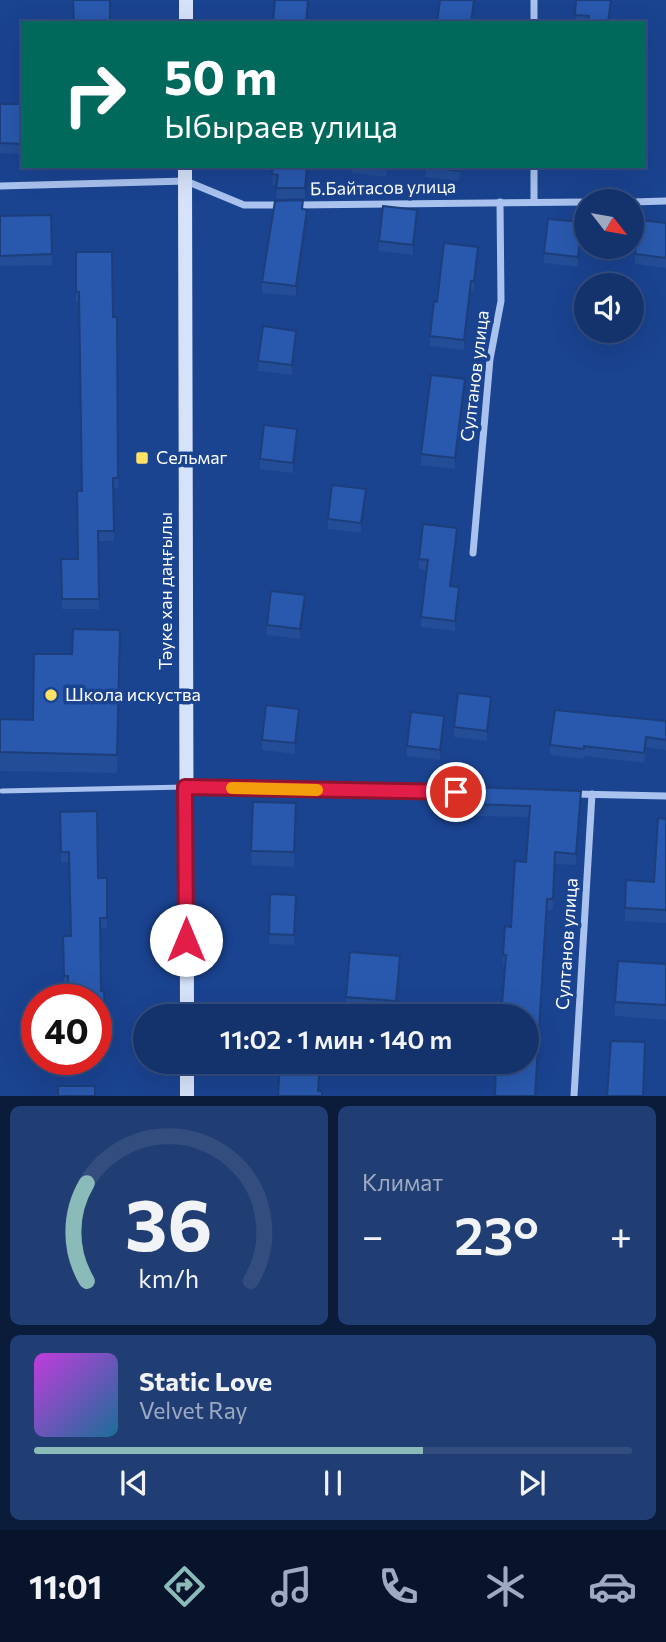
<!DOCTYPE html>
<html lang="ru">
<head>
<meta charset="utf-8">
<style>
  body { margin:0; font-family:Commissioner,sans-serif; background:#213e74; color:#f1f3f6; height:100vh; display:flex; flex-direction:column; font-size:26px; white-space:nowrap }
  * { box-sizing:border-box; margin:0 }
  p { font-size:23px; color:#9daac2 }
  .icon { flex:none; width:38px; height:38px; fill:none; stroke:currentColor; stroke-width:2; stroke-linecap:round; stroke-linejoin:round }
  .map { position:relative; height:1096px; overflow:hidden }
  .drawer { display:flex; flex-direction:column; gap:10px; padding:10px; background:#0b1c3b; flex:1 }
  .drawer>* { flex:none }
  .banner { position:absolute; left:21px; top:21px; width:625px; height:147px; border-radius:0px; box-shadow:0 7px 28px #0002,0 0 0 2px #334d7f; background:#00695c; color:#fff; overflow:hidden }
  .needle { width:46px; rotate:121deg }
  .fabs { position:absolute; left:574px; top:189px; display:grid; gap:14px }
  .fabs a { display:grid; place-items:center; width:70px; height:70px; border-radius:50%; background:#14326c; box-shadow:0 7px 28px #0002,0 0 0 2px #334d7f; font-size:35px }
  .speed { position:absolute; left:21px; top:984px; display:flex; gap:14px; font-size:35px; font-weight:700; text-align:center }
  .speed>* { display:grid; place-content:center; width:91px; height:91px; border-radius:50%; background:#14326c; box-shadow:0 7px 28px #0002,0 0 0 2px #334d7f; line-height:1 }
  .speed .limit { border:10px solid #d22; background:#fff; color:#111 }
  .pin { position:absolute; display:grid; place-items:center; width:60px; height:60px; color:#fff; margin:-30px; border:4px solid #fff; border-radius:50%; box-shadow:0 2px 7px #0007 }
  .me { position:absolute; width:77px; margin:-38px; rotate:0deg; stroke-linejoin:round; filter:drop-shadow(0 0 5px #0008) }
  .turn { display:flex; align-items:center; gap:24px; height:147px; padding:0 28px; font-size:32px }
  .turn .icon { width:91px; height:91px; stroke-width:2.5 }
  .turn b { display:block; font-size:49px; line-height:60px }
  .big { font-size:52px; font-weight:600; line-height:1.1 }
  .drawer .widget { flex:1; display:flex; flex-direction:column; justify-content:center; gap:10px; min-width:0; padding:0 24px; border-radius:10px; background:#213e74 }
  .drawer .dial { align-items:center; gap:0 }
  .dial svg { height:182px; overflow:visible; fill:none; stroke:#334d7f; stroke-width:7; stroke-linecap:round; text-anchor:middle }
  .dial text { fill:#f1f3f6; stroke:none }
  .song { display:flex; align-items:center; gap:21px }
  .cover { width:84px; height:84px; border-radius:10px; background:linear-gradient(135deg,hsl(290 70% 55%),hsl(200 70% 35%)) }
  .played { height:7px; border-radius:4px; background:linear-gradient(90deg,#8bbbb9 65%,#334d7f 65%) }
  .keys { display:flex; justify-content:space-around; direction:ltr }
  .heat { display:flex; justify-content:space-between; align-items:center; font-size:38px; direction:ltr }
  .drawer .tiles { flex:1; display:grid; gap:10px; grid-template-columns:1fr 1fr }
  .widget:last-child { grid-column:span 2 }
  .trip { position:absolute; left:133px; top:1004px; width:406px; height:70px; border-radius:35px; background:#14326c; box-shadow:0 7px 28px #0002,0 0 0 2px #334d7f; font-weight:600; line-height:70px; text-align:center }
  .tab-bar { display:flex; height:112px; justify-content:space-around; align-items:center; background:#08142b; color:#9daac2 }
  .tab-bar .icon { width:49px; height:49px }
  .tab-bar .active { color:#8bbbb9 }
  .tab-bar b { font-size:32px; color:#f1f3f6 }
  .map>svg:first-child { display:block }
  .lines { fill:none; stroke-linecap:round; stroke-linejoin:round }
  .lane { stroke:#a9c2ee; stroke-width:5 }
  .street { stroke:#a9c2ee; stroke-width:7 }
  .secondary { stroke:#d6e2fa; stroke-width:14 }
  .wall { fill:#234d96 }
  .shaded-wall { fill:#1d3e7a }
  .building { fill:#2959ae; stroke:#1d3e7a; stroke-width:2 }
  .route-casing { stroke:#92132f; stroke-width:18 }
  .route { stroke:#e11d48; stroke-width:12 }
  .slow { stroke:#f59e0b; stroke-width:12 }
  .poi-dot { fill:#ffe166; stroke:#1a4390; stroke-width:2.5 }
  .labels { text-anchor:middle; stroke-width:7; stroke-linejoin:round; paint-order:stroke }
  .street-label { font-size:18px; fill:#fff; stroke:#1a4390 }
  .poi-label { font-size:18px; fill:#fff; stroke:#1a4390; text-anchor:start }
</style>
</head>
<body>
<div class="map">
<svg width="666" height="1096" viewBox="0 0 666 1096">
  <rect width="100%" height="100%" fill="#1a4390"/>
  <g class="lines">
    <path class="lane" d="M2,791L185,787"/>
    <g class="street">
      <path d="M534,23V0"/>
      <path d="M534,166V202"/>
      <path d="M0,186L186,181L244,205H281"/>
      <path d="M632,202L666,201"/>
      <path d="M297,205L586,202"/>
      <path d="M473,553L490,359L501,301L500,202"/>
      <path d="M186,787L478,792"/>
      <path d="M574,794L666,796"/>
      <path d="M574,1096L592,794"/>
    </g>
    <g class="secondary">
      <path d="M186,23V0"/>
      <path d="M185,166L187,1017"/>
      <path d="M187,1062V1096"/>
    </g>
  </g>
  <g class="wall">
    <path d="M576,0L609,23H575Z"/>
    <path d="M0,104H23V154L0,153Z"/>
    <path d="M273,166H309L305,198L276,199L277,185H272Z"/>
    <path d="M352,166H387L386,177L352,173Z"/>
    <path d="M426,166H461L459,181L425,177Z"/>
    <path d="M51,215L52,265L0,266V216Z"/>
    <path d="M307,220L296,296L262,293V282Z"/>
    <path d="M417,220L413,255L379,251V241Z"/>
    <path d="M666,223V268L635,264V254Z"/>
    <path d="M582,233L578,267L544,263V253Z"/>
    <path d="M76,252L113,317L117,357L118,488H113L114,541H98L99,609H62L61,559H78L82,491L79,302H76Z"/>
    <path d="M478,257L474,291H471L464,350L430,346V336L437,302Z"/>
    <path d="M296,341L292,375L258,371V361Z"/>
    <path d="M465,389L455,469L421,465V454Z"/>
    <path d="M297,439L293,473L260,469V459Z"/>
    <path d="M366,499L361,533L328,529V519Z"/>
    <path d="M457,539L451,586L459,597L455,631L421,627V617L426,570L419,569V559Z"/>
    <path d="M305,605L300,639L267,635V625Z"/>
    <path d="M120,648L117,773L0,771V719L33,720L72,654Z"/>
    <path d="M491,707L487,741L454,737V727Z"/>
    <path d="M299,719L295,754L262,750V740Z"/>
    <path d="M666,721V750L646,747L644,763L584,756V759L550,755V745Z"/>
    <path d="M444,726L440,760L407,756V746Z"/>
    <path d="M471,787L581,803L576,865L555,864L553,910H547L535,1096H495L527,1062L505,967L503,966V955L526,862L530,817L471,816Z"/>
    <path d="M253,802L296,818L294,867L251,865Z"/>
    <path d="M60,812L98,878H107V928H100L101,991H104L105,1041H96V999L68,986H64L63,936H71L69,862H61Z"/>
    <path d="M666,819V923L625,921V908L654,882Z"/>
    <path d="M270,894L296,895L294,945L269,944Z"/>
    <path d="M666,964V1020L615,1016V1002Z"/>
    <path d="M400,971L396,1016L346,1012V997Z"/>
  </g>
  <g class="shaded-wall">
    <path d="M308,0H309L307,23H306Z"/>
    <path d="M474,0H475L472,23H471Z"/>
    <path d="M611,0H612L609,23H608Z"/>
    <path d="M307,166H309L305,198V188Z"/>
    <path d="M307,210V220L296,296V286Z"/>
    <path d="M417,210V220L413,255V245Z"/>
    <path d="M582,222V233L578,267V257Z"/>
    <path d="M478,247V257L474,291V281Z"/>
    <path d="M471,281V291L464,350V340Z"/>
    <path d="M296,331V341L292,375V365Z"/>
    <path d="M465,379V389L455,469V458Z"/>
    <path d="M297,429V439L293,473V463Z"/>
    <path d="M366,489V499L361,533V523Z"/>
    <path d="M457,528V539L450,596V586Z"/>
    <path d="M459,587V597L455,631V621Z"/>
    <path d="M305,595V605L300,639V629Z"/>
    <path d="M491,697V707L487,741V731Z"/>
    <path d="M299,709V719L295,754V743Z"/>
    <path d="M444,716V726L440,760V750Z"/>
    <path d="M581,791V803L576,865V854Z"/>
    <path d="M400,956V971L396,1016V1001Z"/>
  </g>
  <g class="building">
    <path d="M73,0H110V23H74Z"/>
    <path d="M275,0H308L306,23H273Z"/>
    <path d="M440,0H474L471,23L437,22Z"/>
    <path d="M576,0H611L608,23H588L589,16L575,15Z"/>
    <path d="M0,104H23V144L0,143Z"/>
    <path d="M273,166H307L305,188H276L278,175L272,174Z"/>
    <path d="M426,166H459V171Z"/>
    <path d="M303,200L302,209L307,210L296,286L262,282L275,201Z"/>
    <path d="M383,206L417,210L413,245L379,241Z"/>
    <path d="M51,215L52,254L0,256V216Z"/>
    <path d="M548,219L582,222L578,257L544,253Z"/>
    <path d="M639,220L666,223V258L635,254Z"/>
    <path d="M444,243L478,247L474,281H471L464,340L430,336L434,301L437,302Z"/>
    <path d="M76,252H112L113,317H117L118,478H113L114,531H98L99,599H62L61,559H78L77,491H82L79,292H76Z"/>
    <path d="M263,326L296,331L292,365L258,361Z"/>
    <path d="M431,375L465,379L455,458L421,454Z"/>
    <path d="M264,425L297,429L293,463L260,459Z"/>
    <path d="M332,485L366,489L361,523L328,519Z"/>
    <path d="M423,524L457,528L450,586L459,587L455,621L421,617L428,560L419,559Z"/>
    <path d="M271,591L305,595L300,629L267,625Z"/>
    <path d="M73,629L120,630L117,755L0,752V719L33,720L34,654H72Z"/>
    <path d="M458,693L491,697L487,731L454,727Z"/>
    <path d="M266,705L299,709L295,743L262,740Z"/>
    <path d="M555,710L666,721V740L646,737L644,753L584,746V749L550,745Z"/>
    <path d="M411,712L444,716L440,750L407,746Z"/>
    <path d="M471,787L581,791L576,854L555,852L553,899H547L535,1096H495L496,1062H527V1017H501L506,955H503L505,926L511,927L515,861L526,862L530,806L471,804Z"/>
    <path d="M253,802L296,803L294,852L251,851Z"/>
    <path d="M97,811L98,878H107V918H100L101,991H104L105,1031H96V999H68V976H64L63,936H71L69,852H61L60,812Z"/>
    <path d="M658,818L666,819V910L625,908L626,880L654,882Z"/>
    <path d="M270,894L296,895L294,935L269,934Z"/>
    <path d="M350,952L400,956L396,1001L346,997Z"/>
    <path d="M618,961L666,964V1005L615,1002Z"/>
    <path d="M611,1041L645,1042L643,1096H607Z"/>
    <path d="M280,1062H320L318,1091H322V1096H278Z"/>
    <rect x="58" y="1086" width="37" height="10"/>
  </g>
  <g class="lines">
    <g class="route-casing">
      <path id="route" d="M186,940L185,787L456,792"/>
    </g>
    <use href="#route" class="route"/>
    <path class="slow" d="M232,788L317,790"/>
  </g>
  <g class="poi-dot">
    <rect x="135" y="451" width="14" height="14" rx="3.5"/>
    <circle cx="51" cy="695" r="7"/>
  </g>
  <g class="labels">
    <g class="street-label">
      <text transform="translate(383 188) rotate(-1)" y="6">Б.Байтасов улица</text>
      <text transform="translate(475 376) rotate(-83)" y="6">Султанов улица</text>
      <text transform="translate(166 591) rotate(-90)" y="6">Тәуке хан даңғылы</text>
      <text transform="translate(567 944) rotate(-86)" y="6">Султанов улица</text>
    </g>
    <g class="poi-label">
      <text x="156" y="464">Сельмаг</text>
      <text x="65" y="701">Школа искуства</text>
    </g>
  </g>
</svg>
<div class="fabs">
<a><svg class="needle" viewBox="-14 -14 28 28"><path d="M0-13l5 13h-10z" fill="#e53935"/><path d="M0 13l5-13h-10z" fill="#9daac2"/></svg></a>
<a><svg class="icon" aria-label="sound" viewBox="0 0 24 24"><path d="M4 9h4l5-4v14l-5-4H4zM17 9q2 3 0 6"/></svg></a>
</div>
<div class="speed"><div class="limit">40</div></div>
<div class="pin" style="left:456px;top:792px;background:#d93025"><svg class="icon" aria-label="arrive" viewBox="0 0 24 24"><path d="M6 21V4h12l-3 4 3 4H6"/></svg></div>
<svg class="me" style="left:186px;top:940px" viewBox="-20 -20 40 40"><circle r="19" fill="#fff"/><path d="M0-13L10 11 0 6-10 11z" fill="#e11d48"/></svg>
<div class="trip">11:02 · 1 мин · 140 m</div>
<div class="banner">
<div class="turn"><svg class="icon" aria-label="right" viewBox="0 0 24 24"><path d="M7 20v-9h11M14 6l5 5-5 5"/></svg><div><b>50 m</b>Ыбыраев улица</div></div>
</div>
</div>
<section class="drawer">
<div class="tiles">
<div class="widget dial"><svg viewBox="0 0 100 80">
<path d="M14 69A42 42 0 1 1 86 69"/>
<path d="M14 69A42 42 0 0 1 14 26" stroke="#8bbbb9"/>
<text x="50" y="56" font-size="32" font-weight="700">36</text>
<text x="50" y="72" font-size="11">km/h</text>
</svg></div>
<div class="widget"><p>Климат</p>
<div class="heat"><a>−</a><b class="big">23°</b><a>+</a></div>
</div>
<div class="widget">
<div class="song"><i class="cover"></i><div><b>Static Love</b><p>Velvet Ray</p></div></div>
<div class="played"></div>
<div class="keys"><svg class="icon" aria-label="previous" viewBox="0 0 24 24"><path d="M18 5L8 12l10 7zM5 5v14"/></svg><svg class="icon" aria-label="pause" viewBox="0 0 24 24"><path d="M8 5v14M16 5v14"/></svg><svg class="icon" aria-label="next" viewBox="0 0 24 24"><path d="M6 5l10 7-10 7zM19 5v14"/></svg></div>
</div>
</div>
</section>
<nav class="tab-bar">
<b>11:01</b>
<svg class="icon active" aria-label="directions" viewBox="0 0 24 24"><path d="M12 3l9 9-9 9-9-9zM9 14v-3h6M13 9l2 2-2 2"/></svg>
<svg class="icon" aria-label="music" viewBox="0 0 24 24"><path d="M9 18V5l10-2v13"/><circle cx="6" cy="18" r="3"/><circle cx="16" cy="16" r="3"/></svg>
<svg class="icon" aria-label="phone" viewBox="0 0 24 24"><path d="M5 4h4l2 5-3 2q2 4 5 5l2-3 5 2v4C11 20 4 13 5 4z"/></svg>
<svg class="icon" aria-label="climate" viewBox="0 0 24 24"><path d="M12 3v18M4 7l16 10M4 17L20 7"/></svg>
<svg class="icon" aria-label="car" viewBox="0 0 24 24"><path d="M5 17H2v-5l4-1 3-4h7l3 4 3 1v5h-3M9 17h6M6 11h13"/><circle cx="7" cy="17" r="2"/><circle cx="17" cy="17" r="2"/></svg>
</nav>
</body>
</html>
